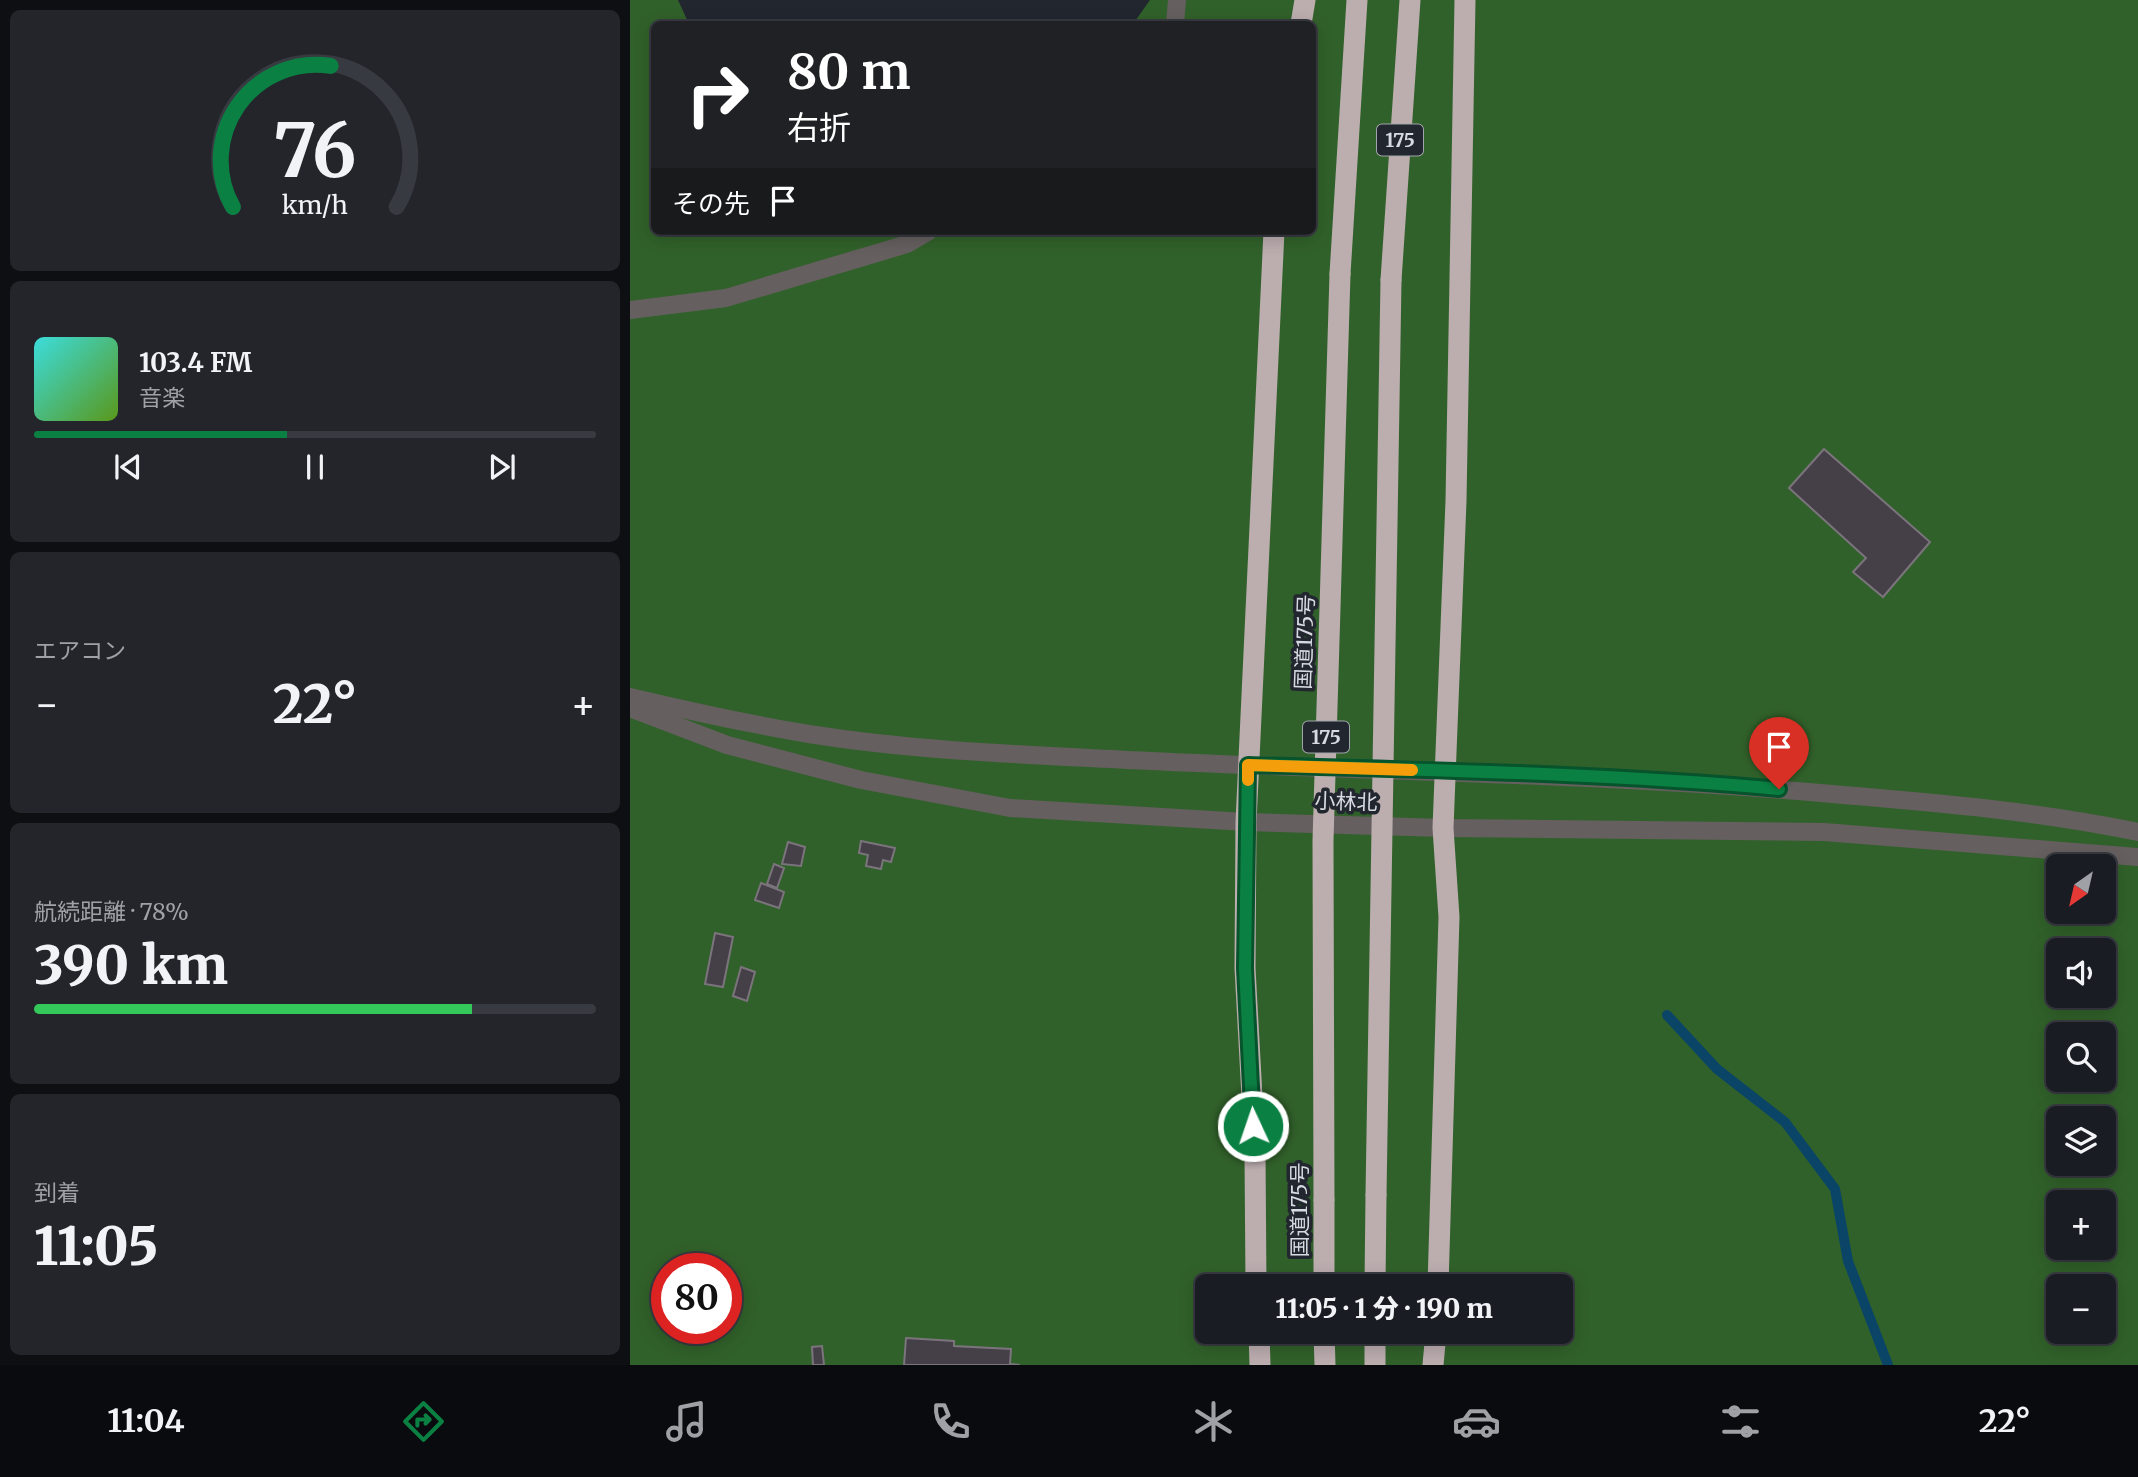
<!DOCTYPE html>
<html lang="ja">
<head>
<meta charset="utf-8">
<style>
  body { margin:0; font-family:Merriweather,"Noto Sans JP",serif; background:#23252b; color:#f1f3f6; height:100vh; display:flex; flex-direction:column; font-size:26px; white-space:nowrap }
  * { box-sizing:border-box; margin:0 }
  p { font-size:23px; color:#9fa1a6 }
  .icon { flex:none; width:38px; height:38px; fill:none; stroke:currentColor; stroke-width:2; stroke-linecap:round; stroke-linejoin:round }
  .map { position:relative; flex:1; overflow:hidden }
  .drawer { display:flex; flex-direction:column; gap:10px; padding:10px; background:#0e0f13; width:630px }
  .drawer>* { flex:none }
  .guide { position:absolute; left:21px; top:21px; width:665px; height:214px; border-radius:10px; box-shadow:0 4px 18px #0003,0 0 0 2px #383a41; background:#202124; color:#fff; overflow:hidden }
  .needle { width:46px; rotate:214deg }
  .tools { position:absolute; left:1416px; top:854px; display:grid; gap:14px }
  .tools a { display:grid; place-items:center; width:70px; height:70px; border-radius:10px; background:#1a1c23; box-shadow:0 4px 18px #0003,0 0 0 2px #383a41; font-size:35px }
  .speed { position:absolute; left:21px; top:1253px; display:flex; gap:14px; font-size:35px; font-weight:700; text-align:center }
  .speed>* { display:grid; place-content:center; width:91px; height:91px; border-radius:50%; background:#1a1c23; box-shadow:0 4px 18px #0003,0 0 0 2px #383a41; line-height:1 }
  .speed .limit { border:10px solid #d22; background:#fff; color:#111 }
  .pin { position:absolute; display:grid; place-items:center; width:60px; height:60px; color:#fff; margin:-72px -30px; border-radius:50% 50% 50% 0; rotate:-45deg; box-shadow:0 0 7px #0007 }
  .pin .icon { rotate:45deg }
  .me { position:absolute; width:77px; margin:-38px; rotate:357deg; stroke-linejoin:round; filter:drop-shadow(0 0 5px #0008) }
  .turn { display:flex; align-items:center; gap:24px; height:147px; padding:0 21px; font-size:32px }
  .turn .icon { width:91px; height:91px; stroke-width:2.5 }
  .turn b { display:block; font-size:49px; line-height:60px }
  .then { display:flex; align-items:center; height:66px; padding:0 21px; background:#0003; gap:14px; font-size:26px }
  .big { font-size:52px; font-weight:800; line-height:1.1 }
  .drawer .widget { flex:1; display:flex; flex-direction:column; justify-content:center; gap:10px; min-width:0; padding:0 24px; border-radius:10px; background:#23252b }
  .drawer .dial { align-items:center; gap:0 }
  .dial svg { height:182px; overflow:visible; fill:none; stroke:#383a41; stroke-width:7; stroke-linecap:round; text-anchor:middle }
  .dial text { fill:#f1f3f6; stroke:none }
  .song { display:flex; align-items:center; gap:21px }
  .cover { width:84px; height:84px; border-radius:10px; background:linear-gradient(135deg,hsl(180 70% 55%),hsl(90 70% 35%)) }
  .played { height:7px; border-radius:4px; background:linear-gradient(90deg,#0b8043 45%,#383a41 45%) }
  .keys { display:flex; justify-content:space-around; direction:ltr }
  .heat { display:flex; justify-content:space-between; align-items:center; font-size:38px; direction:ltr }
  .charge { height:10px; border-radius:5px; background:linear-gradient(90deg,#34c759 78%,#383a41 0) }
  .trip { position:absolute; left:565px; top:1274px; width:378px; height:70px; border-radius:10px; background:#1a1c23; box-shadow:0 4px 18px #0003,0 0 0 2px #383a41; font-weight:800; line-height:70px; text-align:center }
  .tabs { display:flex; height:112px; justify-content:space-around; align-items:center; background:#0a0b0e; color:#9fa1a6 }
  .tabs .icon { width:49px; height:49px }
  .tabs .active { color:#0b8043 }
  .tabs b { font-size:32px; color:#f1f3f6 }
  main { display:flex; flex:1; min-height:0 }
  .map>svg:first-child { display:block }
  .forest { fill:#31612a; fill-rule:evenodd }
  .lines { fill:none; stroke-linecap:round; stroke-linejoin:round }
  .stream { stroke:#0a4567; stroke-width:10 }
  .building { fill:#453f48; stroke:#7b747d; stroke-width:2 }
  .minor { stroke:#655f5f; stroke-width:18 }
  .highway { stroke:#bcadaf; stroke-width:21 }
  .highway-bridge { stroke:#bcadaf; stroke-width:21 }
  .route-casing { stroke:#07532c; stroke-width:18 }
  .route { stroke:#0b8043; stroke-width:12 }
  .slow { stroke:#f59e0b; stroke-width:12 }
  .labels { text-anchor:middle; stroke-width:7; stroke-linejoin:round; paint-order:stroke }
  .shield { fill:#22262f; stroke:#a1a4ab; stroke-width:2 }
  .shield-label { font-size:19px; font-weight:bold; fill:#d7dae0 }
  .street-label { font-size:21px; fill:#d7dae0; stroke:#22262f }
</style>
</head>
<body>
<main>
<section class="drawer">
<div class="widget dial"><svg viewBox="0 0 100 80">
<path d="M14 69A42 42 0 1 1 86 69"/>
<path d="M14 69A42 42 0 0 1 57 7" stroke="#0b8043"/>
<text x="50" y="56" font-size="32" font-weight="700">76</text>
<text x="50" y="72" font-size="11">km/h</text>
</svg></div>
<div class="widget">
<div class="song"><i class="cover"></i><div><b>103.4 FM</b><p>音楽</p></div></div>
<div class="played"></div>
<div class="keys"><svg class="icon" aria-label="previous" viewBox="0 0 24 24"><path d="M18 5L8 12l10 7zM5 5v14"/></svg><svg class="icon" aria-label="pause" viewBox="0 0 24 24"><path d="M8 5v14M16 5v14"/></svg><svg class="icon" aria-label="next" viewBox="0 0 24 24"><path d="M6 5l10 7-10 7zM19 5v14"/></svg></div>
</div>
<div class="widget"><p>エアコン</p>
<div class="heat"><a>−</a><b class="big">22°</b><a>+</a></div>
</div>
<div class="widget"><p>航続距離 · 78%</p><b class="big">390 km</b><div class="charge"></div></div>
<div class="widget"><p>到着</p><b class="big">11:05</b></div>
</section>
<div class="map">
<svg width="1508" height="1365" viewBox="0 0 1508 1365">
  <rect width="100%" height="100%" fill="#22262f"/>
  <path class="forest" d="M0,0H48L59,24H24V231H682V24H503L520,0H1508V1365H0ZM1428,866H1474V912H1428ZM1428,950H1474V996H1428ZM1428,1034H1474V1080H1428ZM1428,1118H1474V1164H1428ZM1428,1202H1474V1248H1428ZM37,1269H96V1328H37ZM578,1286H931V1332H578ZM1428,1286H1474V1332H1428Z"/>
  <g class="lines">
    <path class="stream" d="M1037,1015L1087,1069L1155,1122L1205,1189L1218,1261L1258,1365"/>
  </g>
  <g class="building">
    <path d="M1194,449L1300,542L1253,597L1223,572L1236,558L1159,488Z"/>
    <path d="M231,841L265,848L261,862L253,860L251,869L236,866L238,855L229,853Z"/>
    <path d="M158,842L175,847L171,866L152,864Z"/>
    <path d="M144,864L154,868L147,888L137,884Z"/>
    <path d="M131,883L154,892L149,908L125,900Z"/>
    <path d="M85,933L103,937L93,987L75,984Z"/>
    <path d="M111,967L125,972L117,1001L103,996Z"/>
    <path d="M276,1338L324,1341V1346L381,1349L380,1364L390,1365H274Z"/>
    <path d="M192,1346L194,1365H183L182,1347Z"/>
  </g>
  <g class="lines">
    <g class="minor">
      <path d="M545,24L547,0"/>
      <path d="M0,310L96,298L277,244L299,231"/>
      <path d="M0,697C59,711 119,724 179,734C292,752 407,755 521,761C752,772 983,774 1213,795C1312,803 1411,812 1508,832"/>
      <path d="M0,708L97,745L231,780L380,808L616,822L813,828L1194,832L1508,857"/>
    </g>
    <g class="highway">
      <path d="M671,24L675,0"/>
      <path d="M710,274L727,0"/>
      <path d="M761,280L780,0"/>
      <path d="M694,1200V1286"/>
      <path d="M626,1286L625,1152L615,968L616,822L644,231"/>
      <path d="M745,1286L746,1195"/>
      <path d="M808,1286L819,917L813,828L826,501L835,0"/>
      <path d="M629,1332L630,1365"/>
      <path d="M694,1332L695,1365"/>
      <path d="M745,1365V1332"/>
      <path d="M803,1365L806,1332"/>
    </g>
    <g class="highway-bridge">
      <path d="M746,1195L761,280"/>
      <path d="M694,1200L693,841L710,274"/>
    </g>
  </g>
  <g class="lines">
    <g class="route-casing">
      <path id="route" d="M623,1126L615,968L618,765C795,770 973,773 1149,789"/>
    </g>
    <use href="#route" class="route"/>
    <path class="slow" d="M618,780V765L782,770"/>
  </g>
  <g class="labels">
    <g class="shield">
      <rect x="747" y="124.5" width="46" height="31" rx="5"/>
      <rect x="673" y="721.5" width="46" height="31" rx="5"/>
    </g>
    <g class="shield-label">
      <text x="770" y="147">175</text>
      <text x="696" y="744">175</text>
    </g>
    <g class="street-label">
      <text transform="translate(675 642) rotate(-88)" y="7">国道175号</text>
      <text transform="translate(716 802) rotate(2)" y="7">小林北</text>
      <text transform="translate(670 1210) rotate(-90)" y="7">国道175号</text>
    </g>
  </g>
</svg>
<div class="tools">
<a><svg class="needle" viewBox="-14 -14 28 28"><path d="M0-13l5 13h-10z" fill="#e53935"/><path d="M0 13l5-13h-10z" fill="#9fa1a6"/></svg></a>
<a><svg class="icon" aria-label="sound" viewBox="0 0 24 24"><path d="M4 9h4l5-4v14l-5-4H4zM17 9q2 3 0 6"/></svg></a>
<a><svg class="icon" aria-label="search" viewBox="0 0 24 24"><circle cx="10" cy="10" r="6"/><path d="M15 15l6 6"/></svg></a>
<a><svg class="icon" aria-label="layers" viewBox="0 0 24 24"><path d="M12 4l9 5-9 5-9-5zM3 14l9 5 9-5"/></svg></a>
<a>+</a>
<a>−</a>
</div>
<div class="speed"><div class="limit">80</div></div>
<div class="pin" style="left:1149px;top:789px;background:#d93025"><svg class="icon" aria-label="arrive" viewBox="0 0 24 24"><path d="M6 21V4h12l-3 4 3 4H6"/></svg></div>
<svg class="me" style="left:623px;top:1126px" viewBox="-20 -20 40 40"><circle r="17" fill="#0b8043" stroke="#fff" stroke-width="3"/><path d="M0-11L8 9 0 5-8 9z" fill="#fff"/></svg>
<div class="trip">11:05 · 1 分 · 190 m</div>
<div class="guide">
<div class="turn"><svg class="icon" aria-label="right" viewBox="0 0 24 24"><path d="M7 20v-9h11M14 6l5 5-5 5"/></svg><div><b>80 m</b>右折</div></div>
<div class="then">その先<svg class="icon" aria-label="arrive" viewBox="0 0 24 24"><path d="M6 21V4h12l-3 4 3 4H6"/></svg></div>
</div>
</div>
</main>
<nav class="tabs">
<b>11:04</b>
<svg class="icon active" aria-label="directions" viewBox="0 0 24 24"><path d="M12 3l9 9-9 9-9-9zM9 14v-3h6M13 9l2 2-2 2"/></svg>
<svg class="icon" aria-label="music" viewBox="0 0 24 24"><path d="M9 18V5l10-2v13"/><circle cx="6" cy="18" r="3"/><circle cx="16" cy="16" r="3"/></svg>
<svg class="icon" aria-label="phone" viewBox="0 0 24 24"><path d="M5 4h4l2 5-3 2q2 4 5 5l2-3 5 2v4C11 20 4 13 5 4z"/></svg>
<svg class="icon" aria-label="climate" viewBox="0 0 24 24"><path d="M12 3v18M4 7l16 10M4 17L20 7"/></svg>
<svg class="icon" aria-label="car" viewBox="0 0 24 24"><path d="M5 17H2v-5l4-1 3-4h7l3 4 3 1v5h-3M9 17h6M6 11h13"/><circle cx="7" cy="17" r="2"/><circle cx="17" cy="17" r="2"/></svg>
<svg class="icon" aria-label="filters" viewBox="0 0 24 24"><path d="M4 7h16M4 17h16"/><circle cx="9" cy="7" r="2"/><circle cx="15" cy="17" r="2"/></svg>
<b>22°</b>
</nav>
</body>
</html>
